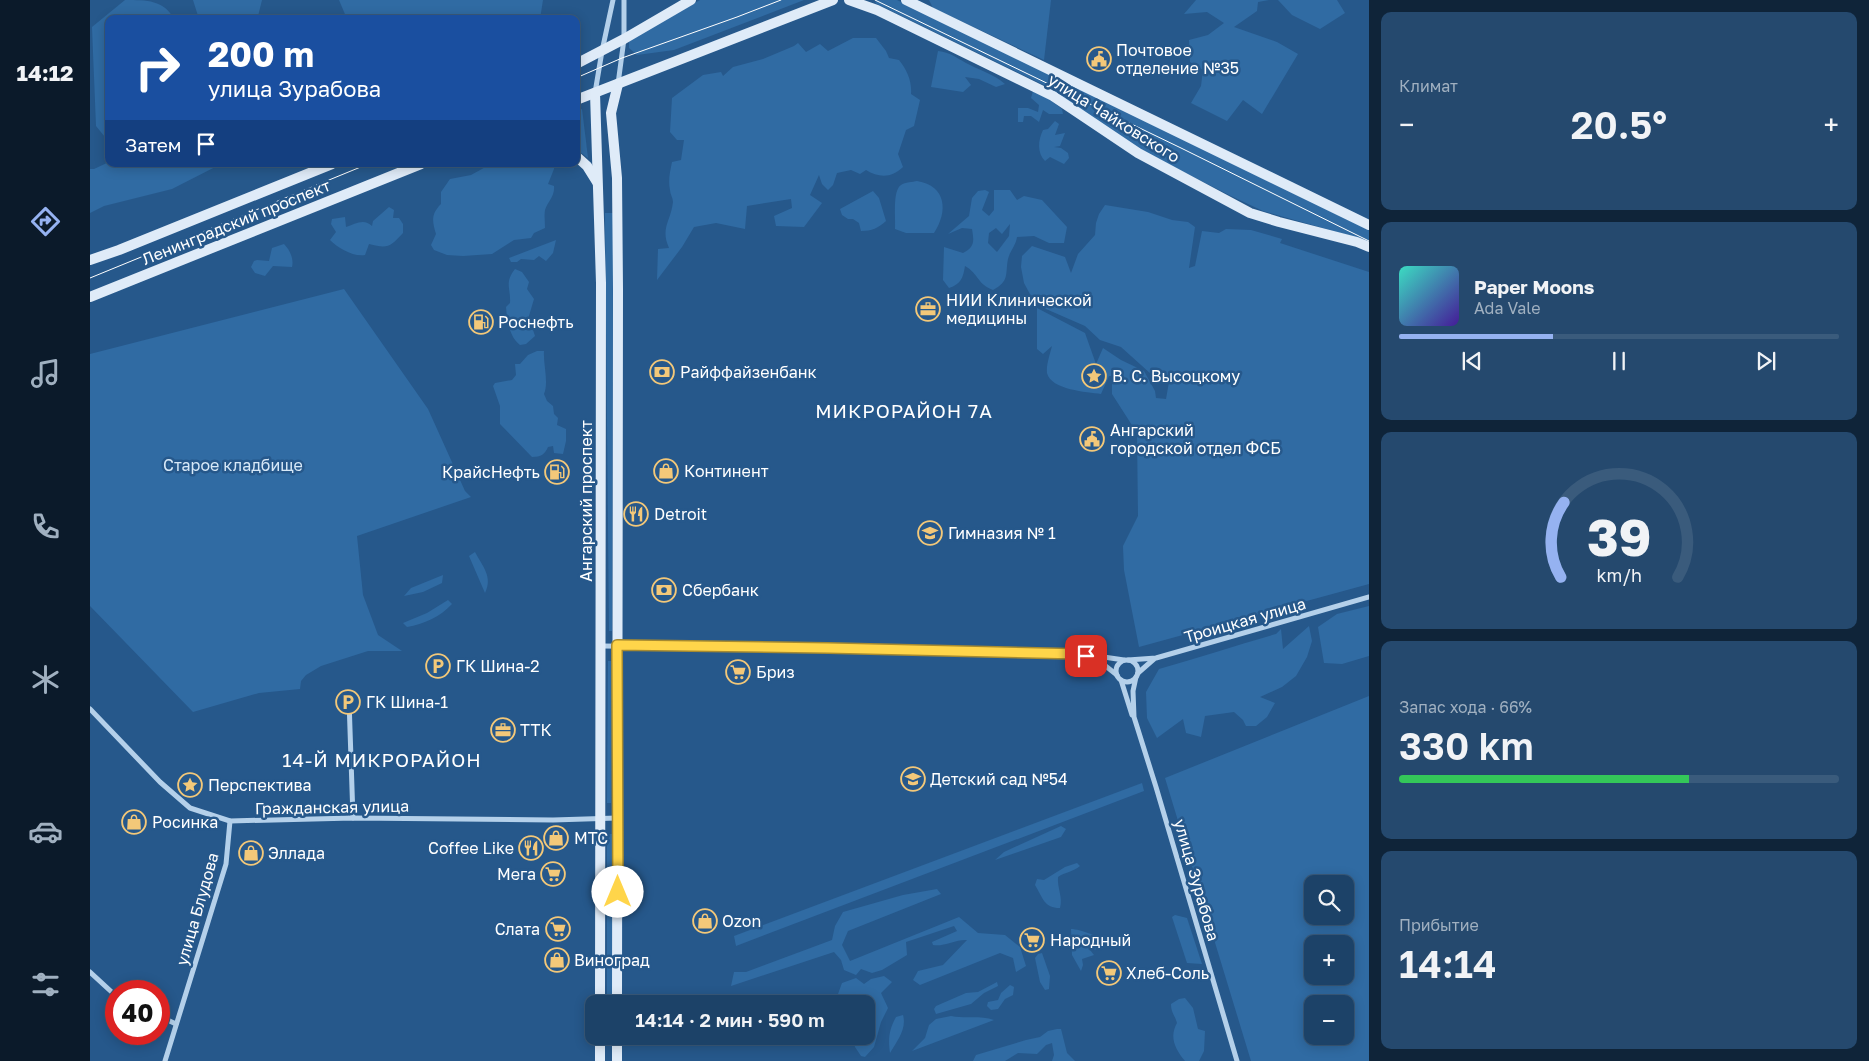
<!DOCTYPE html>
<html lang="ru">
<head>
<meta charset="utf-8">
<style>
  body { margin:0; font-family:"Golos Text",sans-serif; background:#25496e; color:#f1f3f6; height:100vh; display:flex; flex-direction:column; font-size:19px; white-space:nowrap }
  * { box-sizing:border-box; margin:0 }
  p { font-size:16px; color:#a0b0c0 }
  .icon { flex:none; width:28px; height:28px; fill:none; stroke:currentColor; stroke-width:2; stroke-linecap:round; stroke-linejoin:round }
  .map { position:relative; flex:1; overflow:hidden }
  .details { display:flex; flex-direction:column; gap:12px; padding:12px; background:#0f2439; width:500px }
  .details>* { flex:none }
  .top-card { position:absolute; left:15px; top:15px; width:475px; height:152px; border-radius:10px; box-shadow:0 2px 12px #0003,0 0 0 1px #3a5b7c; background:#1a4fa0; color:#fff; overflow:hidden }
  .buttons { position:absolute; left:1214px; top:875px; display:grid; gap:10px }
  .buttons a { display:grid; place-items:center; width:50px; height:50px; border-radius:10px; background:#1c4268; box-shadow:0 2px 12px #0003,0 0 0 1px #3a5b7c; font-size:25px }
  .speed { position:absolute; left:15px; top:980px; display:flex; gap:10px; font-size:25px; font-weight:700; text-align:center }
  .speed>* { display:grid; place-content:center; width:65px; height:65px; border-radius:50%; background:#1c4268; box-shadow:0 2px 12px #0003,0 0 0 1px #3a5b7c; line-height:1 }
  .speed .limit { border:8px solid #d22; background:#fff; color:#111 }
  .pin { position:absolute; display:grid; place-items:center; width:42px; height:42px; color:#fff; margin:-21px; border-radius:10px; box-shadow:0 2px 8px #0006 }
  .me { position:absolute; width:55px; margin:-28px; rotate:0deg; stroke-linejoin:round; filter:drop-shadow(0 0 4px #0008) }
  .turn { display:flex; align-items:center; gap:18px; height:105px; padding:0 20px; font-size:22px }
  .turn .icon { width:65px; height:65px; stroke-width:2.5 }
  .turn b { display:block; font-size:35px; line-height:42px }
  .then { display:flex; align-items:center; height:48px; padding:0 20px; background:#0003; gap:10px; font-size:19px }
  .big { font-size:38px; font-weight:600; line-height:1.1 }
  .details .card { flex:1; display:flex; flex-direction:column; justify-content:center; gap:8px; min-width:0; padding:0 18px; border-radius:10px; background:#25496e }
  .details .dial { align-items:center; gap:0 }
  .dial svg { height:130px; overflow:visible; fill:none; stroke:#3a5b7c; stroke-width:7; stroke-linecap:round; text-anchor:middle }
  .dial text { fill:#f1f3f6; stroke:none }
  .song { display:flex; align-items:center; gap:15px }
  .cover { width:60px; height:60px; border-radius:8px; background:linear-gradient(135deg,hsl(170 70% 55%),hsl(260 70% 35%)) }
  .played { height:5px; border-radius:2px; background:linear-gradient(90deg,#95b2f1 35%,#3a5b7c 35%) }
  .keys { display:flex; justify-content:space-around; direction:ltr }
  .heat { display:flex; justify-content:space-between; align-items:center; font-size:28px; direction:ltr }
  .charge { height:8px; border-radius:4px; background:linear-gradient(90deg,#34c759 66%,#3a5b7c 0) }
  .trip { position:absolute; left:495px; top:995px; width:290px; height:50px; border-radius:10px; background:#1c4268; box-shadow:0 2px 12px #0003,0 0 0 1px #3a5b7c; font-weight:600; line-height:50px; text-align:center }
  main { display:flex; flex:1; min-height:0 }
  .tabs { display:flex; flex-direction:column; width:90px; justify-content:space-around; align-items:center; background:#0b1a2a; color:#a0b0c0 }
  .tabs .icon { width:35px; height:35px }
  .tabs .on { color:#95b2f1 }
  .tabs b { font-size:22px; color:#f1f3f6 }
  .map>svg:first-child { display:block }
  .green { fill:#306ba3; fill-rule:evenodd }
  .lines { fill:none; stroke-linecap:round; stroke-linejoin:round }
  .street { stroke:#b4d0ea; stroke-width:5 }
  .secondary { stroke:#dfebf8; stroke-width:10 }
  .tram { stroke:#fff; stroke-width:1 }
  .route-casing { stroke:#a68a30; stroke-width:12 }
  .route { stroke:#ffd54a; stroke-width:9 }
  .labels { text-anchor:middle; stroke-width:5; stroke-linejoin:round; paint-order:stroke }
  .poi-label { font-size:16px; fill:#fff; stroke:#26588b; text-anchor:start }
  .street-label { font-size:16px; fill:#fff; stroke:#26588b }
  .park-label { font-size:16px; fill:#d8e9f8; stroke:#26588b }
  .quarter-label { font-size:19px; letter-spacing:1px; fill:#fff; stroke:#26588b }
</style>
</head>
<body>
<main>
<nav class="tabs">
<b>14:12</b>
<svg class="icon on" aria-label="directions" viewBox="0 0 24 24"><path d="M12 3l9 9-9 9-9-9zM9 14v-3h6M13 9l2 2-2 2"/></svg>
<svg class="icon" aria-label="music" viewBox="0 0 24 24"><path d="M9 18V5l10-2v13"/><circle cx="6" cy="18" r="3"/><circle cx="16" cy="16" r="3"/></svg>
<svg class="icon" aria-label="phone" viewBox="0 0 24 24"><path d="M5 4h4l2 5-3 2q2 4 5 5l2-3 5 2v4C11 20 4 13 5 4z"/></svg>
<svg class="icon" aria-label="climate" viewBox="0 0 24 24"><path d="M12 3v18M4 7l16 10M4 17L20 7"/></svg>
<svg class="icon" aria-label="car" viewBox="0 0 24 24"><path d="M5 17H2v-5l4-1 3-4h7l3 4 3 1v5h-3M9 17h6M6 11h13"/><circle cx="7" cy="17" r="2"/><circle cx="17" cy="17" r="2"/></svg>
<svg class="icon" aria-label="filters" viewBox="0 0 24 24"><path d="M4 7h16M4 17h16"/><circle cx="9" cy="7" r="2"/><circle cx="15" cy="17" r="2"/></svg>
</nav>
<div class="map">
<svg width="1279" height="1061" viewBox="0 0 1279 1061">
  <rect width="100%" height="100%" fill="#26588b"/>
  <g class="green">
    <path d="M35,0C57,0 74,0 84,19H19V142L6,126L2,27Z"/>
    <path d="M103,0H172L168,16L170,19H109Z"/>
    <path d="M249,0H453L450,19H257Z"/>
    <path d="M610,0H714L584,50L547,55L539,48V41Z"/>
    <path d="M787,0H807L1279,230V243L1268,238L1173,211L1141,196L1070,160L1020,132L964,90L785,3Z"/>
    <path d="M839,0H961L954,60L843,8Z"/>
    <path d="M1106,0H1179L1168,2L1167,11L1144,27L1187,42L1208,54L1172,114L1153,100L1137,121L1101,103L1111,86L1113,70L1100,62L1099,40L1118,35L1134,23L1117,12L1094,14Z"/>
    <path d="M1188,0H1247L1255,13L1230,29L1202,15Z"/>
    <path d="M763,38H786L796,51L799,58L809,60C817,70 822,81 821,94L830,100L824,126L816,130L808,154L813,167C802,178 789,178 776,170L770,174L761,170L747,173L743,185L738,190L732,184L729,175L720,195L732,203L714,227L686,226L684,216L702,208L701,199L657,206L655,229L626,223L604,227L592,247L567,280L568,249L579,248C570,228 581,221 583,202C583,198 580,194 580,190C578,180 580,172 582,162L591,160L594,140H587L580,132L582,98L613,75L631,72L633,76L643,67L673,59L704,46L708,43L716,52L730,44L738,51Z"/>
    <path d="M848,51C861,52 869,60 880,65C894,72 903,74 915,84L906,87L889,79L875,77L881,85L873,92L841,87Z"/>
    <path d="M943,91L959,99L972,109L973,114H959L953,110L949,122L941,116H934L933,122H928V108H938L948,112L949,105L941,98Z"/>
    <path d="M492,109L498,158L486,149V112Z"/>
    <path d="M965,121L969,124L965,135L975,133L970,146L964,147L971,148L978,153L979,158L974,164L960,157L955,161C947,153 948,140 953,130L958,129Z"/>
    <path d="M19,162V164H131L82,189L14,206L0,213V169H4Z"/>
    <path d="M401,164H464V169L458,184L464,186C465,196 458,201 455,210C454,216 455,222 455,228L444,233L441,238L424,240L402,254L373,256L357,255L344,250L341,245L346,234C342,221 341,214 351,204V192L360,179L381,175Z"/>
    <path d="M827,181C857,186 858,212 844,233H816L805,229C806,219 802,191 811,185C815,182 823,182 827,181Z"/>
    <path d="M895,190L899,192L892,210L899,216L904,210V190H920L927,200L934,196L952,200L977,227L974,243H959L944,236L927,237C926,245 920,251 918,259C915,274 920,281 903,290C887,284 889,274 875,266C873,278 871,284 859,288L853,280L854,247L873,253C885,247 884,241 882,229L872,228L858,234L879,216L882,198L888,191ZM920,224L919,236L907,252L898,243L899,233L906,228L912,234Z"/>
    <path d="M783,191L789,198L796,221C788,228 782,231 771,231L769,223L763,219H758L752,215L750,209Z"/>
    <path d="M1015,205L1058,212L1082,220L1098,222L1105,227L1099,268L1105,266L1112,231L1129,233L1136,229L1161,230L1192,239L1190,243L1279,272V584L1049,647L1034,570L1033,546L1048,516L1047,433L1022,394V376H1019L1011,394C997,392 961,390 957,373C956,365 960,354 962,346L953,354L947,349V308L995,333L1006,364L1013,348L1031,360L1054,371L1065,391L1066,398L1076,399L1079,382L1071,383L1031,347L1010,340L995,326L956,309L941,296L934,283L931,267L932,256L942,246L975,257L981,273L988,254L1005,235L1006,223L1009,214Z"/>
    <path d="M299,207L304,210L303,218H309L313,224V233C300,247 298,249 279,244L275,255C263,257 248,248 240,240L246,232L241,224L242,219L255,217L256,227C265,224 274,218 282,226L283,221Z"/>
    <path d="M515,213H523L522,631H519Z"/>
    <path d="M466,240L463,253L456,261L449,256L444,260L431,259L427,262H421L419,258Z"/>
    <path d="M194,244C200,250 204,259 202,267L183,266L175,276L165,273L161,267L164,261L167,260L179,261L182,248Z"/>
    <path d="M425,269L432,272L439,282L437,289L444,299L436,326L443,330L445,336L436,344L430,345C419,337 417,319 416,307L420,303C421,288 414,283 425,269Z"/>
    <path d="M254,289L338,409L375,491L381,497L267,536L273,595L288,635L312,651H278L231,666L216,675L211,681L210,689L169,693L103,712L0,606V354Z"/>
    <path d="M447,351H454C453,364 459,382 454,394L457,401L463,406L464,414L468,418L467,425L476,429V441L473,454L464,453L463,446L458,447C455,454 451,457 442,457L410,424V406L403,386L405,383L422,380L426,375L425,364H430L438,355Z"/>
    <path d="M385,552C393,567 403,577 395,593L379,556Z"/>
    <path d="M353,575L352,583L333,592L314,596L321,588Z"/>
    <path d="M358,600L362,604C350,617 334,624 317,627L313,623L337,613Z"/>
    <path d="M1279,606V656L1252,664L1234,663L1228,627L1247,614Z"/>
    <path d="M1219,626L1222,641L1217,657L1206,676L1192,687L1170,697L1185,703L1177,717L1166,726H1156L1153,720L1144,712L1115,716L1111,737L1096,733L1093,719L1067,738L1057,718L1056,692L1069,669C1108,658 1147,645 1186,634L1191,629L1193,649Z"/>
    <path d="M518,661H522L521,803H517Z"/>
    <path d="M1279,696V1061H1161L1075,778ZM1222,884H1255V916H1222ZM1222,944H1255V976H1222ZM1222,1004H1255V1036H1222Z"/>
    <path d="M1052,783L1054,791L646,946L644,936Z"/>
    <path d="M971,826L976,829L971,837L905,860L914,852Z"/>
    <rect x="517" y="834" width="5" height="170"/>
    <path d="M987,863L990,866C983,872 975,872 968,877C967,888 973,897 970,908C954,908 953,898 945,885L947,879L954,880L975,867Z"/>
    <path d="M847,889L851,894L758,931L752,945L760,961L869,917L888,933L915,935L930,947L936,966L926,972L923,958L910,953L830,985L823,980L828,971L853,965L877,940C866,939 854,947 843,945L842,942L867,931L864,926L816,942L817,955L792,970L782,973L771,969L766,975L754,970L751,960L744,952L641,986L644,972H656L742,940L745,926L753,912L813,895Z"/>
    <path d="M1085,915L1097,918L1112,964L1097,963L1082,917Z"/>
    <path d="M981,929C990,929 1014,938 1020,944C1014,950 1008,949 1000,950L1004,955L992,959L993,965L991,971L982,955Z"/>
    <path d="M952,953L960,976L959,989L955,990L950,982L945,958L948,954Z"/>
    <path d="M794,976L802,982L791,993L798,1008L791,1022L784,1047L775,1057L771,1056L765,1047L763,1036H776V1004H751L748,994L752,983L766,978L774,984L781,979Z"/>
    <path d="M907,982L908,986L894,993L881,1004L846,1014L844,1009L846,1006L876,993L888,992Z"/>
    <path d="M920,985L924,987L923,995L915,999L908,1009L901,1010L897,1006L898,1002L908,1000L911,993Z"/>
    <path d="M1095,998L1103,1008L1108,1029L1115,1031L1114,1051L1109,1061H1095C1085,1049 1079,1037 1087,1023C1085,1015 1081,1013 1081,1004L1089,999Z"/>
    <path d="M813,1015C817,1029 807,1041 800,1053C798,1038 799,1030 806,1017Z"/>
    <path d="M861,1016C876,1019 890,1015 904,1020L822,1051L835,1038L839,1025L846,1019Z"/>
    <path d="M967,1029H971L977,1053L985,1061H962L964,1055L962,1043L956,1045L947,1054L928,1053L915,1061H883L886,1055L936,1040L950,1037L958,1031Z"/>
  </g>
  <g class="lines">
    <g class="street">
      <path d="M528,84L534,39V0"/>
      <path d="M505,93L512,51L523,0"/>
      <path d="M511,646L738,648L990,654L1013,664L1027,675"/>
      <path d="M1000,655L1034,660"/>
      <circle cx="1037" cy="671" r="11"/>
      <path d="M1038,660L1066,658L1279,597"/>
      <path d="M1048,673L1064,659"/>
      <path d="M1046,677L1043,691L1044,717L1066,787L1147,1061"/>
      <path d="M1031,680L1042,715"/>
      <path d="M259,700L263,818"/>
      <path d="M0,709L70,782L100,808L140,821L263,818L463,820L527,818"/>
      <path d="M0,972L26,996"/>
      <path d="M69,1016L86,1024"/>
      <path d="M75,1061L136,864L140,821"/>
    </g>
    <g class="secondary">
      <path d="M759,0L787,10L963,96L1048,153L1160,213L1189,222L1267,242L1279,247"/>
      <path d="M816,0L1279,225"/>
      <path d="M486,64L534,39L601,0"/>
      <path d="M505,93L511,283L510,1004"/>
      <path d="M486,100L743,0"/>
      <path d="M486,156L497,166L507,182"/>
      <path d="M0,260L29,250L242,164"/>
      <path d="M0,297L331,164"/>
      <path d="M527,1004L528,289L527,178L521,113L528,84"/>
      <path d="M510,1061V1036"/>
      <path d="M527,1061V1036"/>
    </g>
    <g class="tram">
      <path d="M785,0L1091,148L1279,241"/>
      <path d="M486,78L532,58L647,17L691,0"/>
      <path d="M0,278L278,164"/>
    </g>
  </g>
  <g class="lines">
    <g class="route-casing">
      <path id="route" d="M528,892L527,645L738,648L990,654L996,656"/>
    </g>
    <use href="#route" class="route"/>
  </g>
  <defs>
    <g id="civic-ring" transform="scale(1.25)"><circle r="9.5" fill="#26588b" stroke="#f3c879" stroke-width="1.5"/><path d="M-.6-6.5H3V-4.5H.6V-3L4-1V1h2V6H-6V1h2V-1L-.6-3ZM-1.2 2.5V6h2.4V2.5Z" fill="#f3c879"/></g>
    <g id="office-ring" transform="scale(1.25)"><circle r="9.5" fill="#26588b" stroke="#f3c879" stroke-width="1.5"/><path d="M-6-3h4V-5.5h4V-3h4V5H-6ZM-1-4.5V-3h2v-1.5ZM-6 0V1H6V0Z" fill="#f3c879"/></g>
    <g id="fuel-ring" transform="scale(1.25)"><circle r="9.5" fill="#26588b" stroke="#f3c879" stroke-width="1.5"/><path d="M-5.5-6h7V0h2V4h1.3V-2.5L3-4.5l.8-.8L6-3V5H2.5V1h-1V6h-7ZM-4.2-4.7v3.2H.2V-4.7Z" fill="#f3c879"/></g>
    <g id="bank-ring" transform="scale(1.25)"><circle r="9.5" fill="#26588b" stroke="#f3c879" stroke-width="1.5"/><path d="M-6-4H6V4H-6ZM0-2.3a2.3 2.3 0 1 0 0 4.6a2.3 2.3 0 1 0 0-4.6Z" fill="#f3c879"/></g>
    <g id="sight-ring" transform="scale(1.25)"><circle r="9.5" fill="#26588b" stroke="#f3c879" stroke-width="1.5"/><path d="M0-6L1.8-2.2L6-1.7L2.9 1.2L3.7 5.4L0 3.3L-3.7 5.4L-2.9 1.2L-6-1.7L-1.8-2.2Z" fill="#f3c879"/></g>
    <g id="shop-ring" transform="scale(1.25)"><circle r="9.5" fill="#26588b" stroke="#f3c879" stroke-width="1.5"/><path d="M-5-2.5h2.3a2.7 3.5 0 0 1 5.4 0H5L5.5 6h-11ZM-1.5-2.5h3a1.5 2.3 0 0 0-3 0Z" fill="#f3c879"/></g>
    <g id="restaurant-ring" transform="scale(1.25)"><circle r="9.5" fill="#26588b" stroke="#f3c879" stroke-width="1.5"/><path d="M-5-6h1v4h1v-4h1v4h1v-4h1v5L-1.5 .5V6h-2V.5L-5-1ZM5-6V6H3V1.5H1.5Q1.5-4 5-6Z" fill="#f3c879"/></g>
    <g id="school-ring" transform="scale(1.25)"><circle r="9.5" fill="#26588b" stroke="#f3c879" stroke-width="1.5"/><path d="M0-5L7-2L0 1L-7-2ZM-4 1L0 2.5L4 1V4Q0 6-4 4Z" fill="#f3c879"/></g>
    <g id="parking-ring" transform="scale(1.25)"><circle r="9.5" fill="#26588b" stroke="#f3c879" stroke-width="1.5"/><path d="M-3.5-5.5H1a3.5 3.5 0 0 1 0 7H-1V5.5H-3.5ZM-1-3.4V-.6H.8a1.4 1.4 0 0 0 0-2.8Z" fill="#f3c879"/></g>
    <g id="supermarket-ring" transform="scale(1.25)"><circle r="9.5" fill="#26588b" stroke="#f3c879" stroke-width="1.5"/><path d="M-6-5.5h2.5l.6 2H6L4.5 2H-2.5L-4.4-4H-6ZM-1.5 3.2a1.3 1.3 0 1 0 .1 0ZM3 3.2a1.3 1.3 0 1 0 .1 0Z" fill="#f3c879"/></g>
  </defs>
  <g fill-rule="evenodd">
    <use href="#civic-ring" x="1009" y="59"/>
    <use href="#office-ring" x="838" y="309"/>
    <use href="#fuel-ring" x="391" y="322"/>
    <use href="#bank-ring" x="572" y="372"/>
    <use href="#sight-ring" x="1004" y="376"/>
    <use href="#civic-ring" x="1002" y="439"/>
    <use href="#shop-ring" x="576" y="471"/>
    <use href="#fuel-ring" x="467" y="472"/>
    <use href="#restaurant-ring" x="546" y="514"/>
    <use href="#school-ring" x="840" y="533"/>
    <use href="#bank-ring" x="574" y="590"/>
    <use href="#parking-ring" x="348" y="666"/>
    <use href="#supermarket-ring" x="648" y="672"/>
    <use href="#parking-ring" x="258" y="702"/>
    <use href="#office-ring" x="413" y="730"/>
    <use href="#school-ring" x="823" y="779"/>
    <use href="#sight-ring" x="100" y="785"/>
    <use href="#shop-ring" x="44" y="822"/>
    <use href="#shop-ring" x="466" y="838"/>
    <use href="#restaurant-ring" x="441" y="848"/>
    <use href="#shop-ring" x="161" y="853"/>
    <use href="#supermarket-ring" x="463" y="874"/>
    <use href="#shop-ring" x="615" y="921"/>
    <use href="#supermarket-ring" x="468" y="929"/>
    <use href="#supermarket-ring" x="942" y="940"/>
    <use href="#shop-ring" x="467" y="960"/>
    <use href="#supermarket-ring" x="1019" y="973"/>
  </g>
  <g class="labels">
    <g class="poi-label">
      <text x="1026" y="56">Почтовое<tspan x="1026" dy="18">отделение №35</tspan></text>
      <text x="856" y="306">НИИ Клинической<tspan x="856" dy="18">медицины</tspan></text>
      <text x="408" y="328">Роснефть</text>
      <text x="590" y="378">Райффайзенбанк</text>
      <text x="1022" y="382">В. С. Высоцкому</text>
      <text x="1020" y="436">Ангарский<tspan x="1020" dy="18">городской отдел ФСБ</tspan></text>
      <text x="594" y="477">Континент</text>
      <text x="450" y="478" text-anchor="end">КрайсНефть</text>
      <text x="564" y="520">Detroit</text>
      <text x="858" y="539">Гимназия № 1</text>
      <text x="592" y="596">Сбербанк</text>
      <text x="366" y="672">ГК Шина-2</text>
      <text x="666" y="678">Бриз</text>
      <text x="276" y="708">ГК Шина-1</text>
      <text x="430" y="736">ТТК</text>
      <text x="840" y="785">Детский сад №54</text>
      <text x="118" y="791">Перспектива</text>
      <text x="62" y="828">Росинка</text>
      <text x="484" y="844">МТС</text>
      <text x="424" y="854" text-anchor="end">Coffee Like</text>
      <text x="178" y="859">Эллада</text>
      <text x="446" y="880" text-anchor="end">Мега</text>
      <text x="632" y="927">Ozon</text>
      <text x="450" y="935" text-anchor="end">Слата</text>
      <text x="960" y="946">Народный</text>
      <text x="484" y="966">Виноград</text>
      <text x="1036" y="979">Хлеб-Соль</text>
    </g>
    <g class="street-label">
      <text transform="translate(1024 118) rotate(32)" y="6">улица Чайковского</text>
      <text transform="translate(146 222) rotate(-22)" y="6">Ленинградский проспект</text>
      <text transform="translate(496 501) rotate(-90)" y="6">Ангарский проспект</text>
      <text transform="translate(1155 620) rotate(-16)" y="6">Троицкая улица</text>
      <text transform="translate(242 807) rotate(-1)" y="6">Гражданская улица</text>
      <text transform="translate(1107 880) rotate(74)" y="6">улица Зурабова</text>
      <text transform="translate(107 909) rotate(-74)" y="6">улица Блудова</text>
    </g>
    <g class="park-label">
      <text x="143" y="471">Старое кладбище</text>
    </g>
    <g class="quarter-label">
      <text x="814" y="418">МИКРОРАЙОН 7А</text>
      <text x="292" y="767">14-Й МИКРОРАЙОН</text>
    </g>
  </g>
</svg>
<div class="buttons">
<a><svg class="icon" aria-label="search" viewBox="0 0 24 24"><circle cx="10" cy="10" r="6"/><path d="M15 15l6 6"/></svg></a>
<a>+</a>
<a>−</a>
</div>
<div class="speed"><div class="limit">40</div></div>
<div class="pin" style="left:996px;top:656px;background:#d93025"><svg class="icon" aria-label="arrive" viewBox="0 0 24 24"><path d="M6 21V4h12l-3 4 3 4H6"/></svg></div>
<svg class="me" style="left:528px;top:892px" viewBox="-20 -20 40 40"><circle r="19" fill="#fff"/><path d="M0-13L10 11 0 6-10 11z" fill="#ffd54a"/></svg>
<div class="trip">14:14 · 2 мин · 590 m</div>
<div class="top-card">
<div class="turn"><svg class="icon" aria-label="right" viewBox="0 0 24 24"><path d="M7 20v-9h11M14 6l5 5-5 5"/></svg><div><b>200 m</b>улица Зурабова</div></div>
<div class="then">Затем<svg class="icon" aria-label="arrive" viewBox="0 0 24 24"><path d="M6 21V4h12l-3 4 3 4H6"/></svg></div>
</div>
</div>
<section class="details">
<div class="card"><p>Климат</p>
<div class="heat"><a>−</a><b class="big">20.5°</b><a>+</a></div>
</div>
<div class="card">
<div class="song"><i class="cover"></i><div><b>Paper Moons</b><p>Ada Vale</p></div></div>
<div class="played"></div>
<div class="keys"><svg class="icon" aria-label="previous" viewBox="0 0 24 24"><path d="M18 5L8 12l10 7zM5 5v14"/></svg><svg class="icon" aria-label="pause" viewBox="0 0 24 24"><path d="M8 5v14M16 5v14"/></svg><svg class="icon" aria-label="next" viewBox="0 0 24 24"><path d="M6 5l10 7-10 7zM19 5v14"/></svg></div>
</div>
<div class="card dial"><svg viewBox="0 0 100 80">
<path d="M14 69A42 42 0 1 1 86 69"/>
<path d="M14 69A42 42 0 0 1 16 23" stroke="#95b2f1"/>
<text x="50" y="56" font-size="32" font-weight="700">39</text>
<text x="50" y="72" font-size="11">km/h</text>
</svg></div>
<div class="card"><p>Запас хода · 66%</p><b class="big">330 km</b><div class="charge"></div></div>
<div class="card"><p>Прибытие</p><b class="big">14:14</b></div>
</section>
</main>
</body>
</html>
